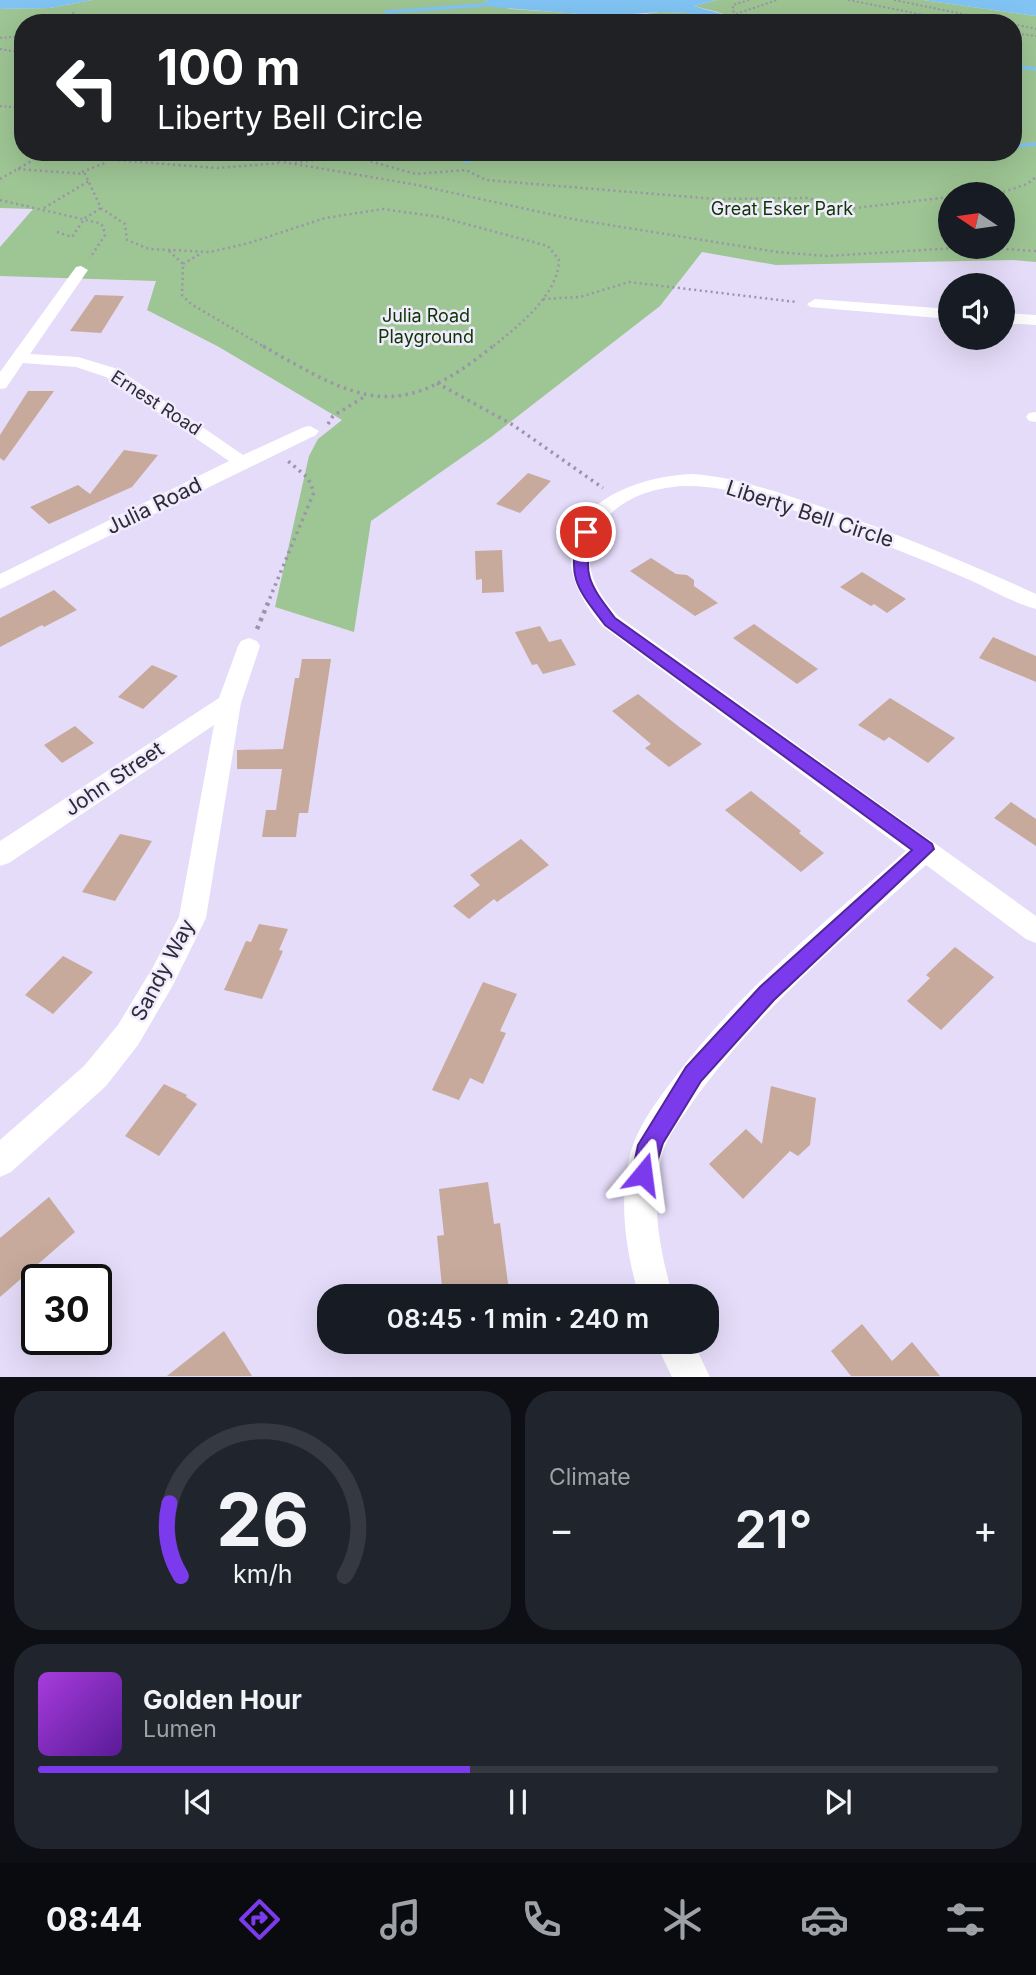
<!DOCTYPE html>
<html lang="en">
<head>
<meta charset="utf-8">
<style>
  body { margin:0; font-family:Inter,sans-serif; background:#20242c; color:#f1f3f6; height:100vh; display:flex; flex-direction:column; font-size:26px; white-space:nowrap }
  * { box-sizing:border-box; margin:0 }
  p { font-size:23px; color:#9ea1a6 }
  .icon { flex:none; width:38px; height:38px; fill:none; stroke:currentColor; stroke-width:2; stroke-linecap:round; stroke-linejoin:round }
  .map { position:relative; height:1377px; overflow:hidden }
  .panel { display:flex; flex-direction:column; gap:14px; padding:14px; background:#0d0f14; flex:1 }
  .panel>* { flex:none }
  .guide { position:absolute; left:14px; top:14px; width:1008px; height:147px; border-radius:28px; box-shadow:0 7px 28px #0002; background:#202124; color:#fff; overflow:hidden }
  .needle { width:46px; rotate:283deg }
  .controls { position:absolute; left:938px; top:182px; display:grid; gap:14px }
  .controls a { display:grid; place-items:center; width:77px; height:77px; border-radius:50%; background:#171b24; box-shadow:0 7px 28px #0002; font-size:35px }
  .speed { position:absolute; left:21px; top:1264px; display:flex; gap:14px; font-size:35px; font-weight:700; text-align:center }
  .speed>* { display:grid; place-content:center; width:91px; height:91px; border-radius:50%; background:#171b24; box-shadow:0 7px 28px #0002; line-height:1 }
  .speed .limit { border:4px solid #111; border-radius:10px; background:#fff; color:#111 }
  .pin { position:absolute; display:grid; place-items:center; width:60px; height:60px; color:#fff; margin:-30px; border:4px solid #fff; border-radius:50%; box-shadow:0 2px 7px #0007 }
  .me { position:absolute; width:77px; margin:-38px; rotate:16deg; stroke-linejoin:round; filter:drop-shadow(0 0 5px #0008) }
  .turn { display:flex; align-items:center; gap:24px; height:147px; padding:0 28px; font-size:32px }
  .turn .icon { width:91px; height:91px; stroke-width:2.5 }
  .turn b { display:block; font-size:49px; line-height:60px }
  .big { font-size:52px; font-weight:600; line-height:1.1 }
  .panel .tile { flex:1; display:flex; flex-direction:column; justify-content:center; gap:10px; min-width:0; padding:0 24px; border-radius:28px; background:#20242c }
  .panel .dial { align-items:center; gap:0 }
  .dial svg { height:182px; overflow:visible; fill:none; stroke:#363941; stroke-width:7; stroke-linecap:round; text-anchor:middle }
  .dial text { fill:#f1f3f6; stroke:none }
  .song { display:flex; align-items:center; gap:21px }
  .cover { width:84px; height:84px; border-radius:10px; background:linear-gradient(135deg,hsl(280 70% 55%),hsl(270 70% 35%)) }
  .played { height:7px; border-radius:4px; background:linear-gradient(90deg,#7c3aed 45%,#363941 45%) }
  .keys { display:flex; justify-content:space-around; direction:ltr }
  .heat { display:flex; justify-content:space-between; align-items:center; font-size:38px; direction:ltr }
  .panel .tiles { flex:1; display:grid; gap:14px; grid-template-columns:1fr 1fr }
  .tile:last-child { grid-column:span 2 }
  .trip { position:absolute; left:317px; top:1284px; width:402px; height:70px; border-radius:28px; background:#171b24; box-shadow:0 7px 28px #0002; font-weight:600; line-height:70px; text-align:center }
  .tab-bar { display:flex; height:112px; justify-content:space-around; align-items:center; background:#090b0e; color:#9ea1a6 }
  .tab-bar .icon { width:49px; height:49px }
  .tab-bar .active { color:#7c3aed }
  .tab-bar b { font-size:32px; color:#f1f3f6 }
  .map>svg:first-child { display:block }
  .green { fill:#9ec594; fill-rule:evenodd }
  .water { fill:#81c4f3 }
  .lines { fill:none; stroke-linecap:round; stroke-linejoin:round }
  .stream-far1 { stroke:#81c4f3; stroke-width:3.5 }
  .stream { stroke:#81c4f3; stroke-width:5 }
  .building { fill:#c7aa9b }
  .path-far3 { stroke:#9b94aa; stroke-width:2; stroke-dasharray:2 2.5; stroke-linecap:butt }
  .path-far2 { stroke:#9b94aa; stroke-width:2.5; stroke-dasharray:2 3.5; stroke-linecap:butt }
  .path-far1 { stroke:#9b94aa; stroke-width:3.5; stroke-dasharray:2.5 4.5; stroke-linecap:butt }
  .path { stroke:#9b94aa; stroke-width:4.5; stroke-dasharray:3.5 5; stroke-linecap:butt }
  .minor { fill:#fff; fill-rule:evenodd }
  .route { fill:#7c3aed; stroke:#51269a; stroke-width:2 }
  .labels { text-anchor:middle; stroke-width:5; stroke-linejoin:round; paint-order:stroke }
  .far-park-label { font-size:18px; fill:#0e3602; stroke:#f0ebfd }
  .far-street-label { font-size:18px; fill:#2f2b36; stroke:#f0ebfd }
  .street-label { font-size:21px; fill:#2f2b36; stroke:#f0ebfd }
</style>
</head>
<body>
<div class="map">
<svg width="1036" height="1377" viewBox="0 0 1036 1377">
  <rect width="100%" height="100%" fill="#e5dcf9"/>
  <path class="green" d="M92,0H488L484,3L511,9L597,15L623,17L660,12L687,13L716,23H23V152H1013V23H740C721,11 716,12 694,6L717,0H923L1036,16V262L1013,260L776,265L702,252L660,306L491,437L371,521L354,632L275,607L309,456L318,439L342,420L219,347L147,310L156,281L0,276V247L33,209L0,208V9L50,8ZM950,194H1003V247H950Z"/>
  <g class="water">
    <path d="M0,0H92L50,8L0,9Z"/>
    <path d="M488,0H717L694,6C716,13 719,11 740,23H716L687,13L660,12L605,16L492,7L485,5L484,3Z"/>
    <path d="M923,0H1036V16Z"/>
  </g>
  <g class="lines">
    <g class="stream-far1">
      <path d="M386,12L485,5"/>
      <path d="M1013,66L1036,69"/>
      <path d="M1013,146L1036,144"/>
    </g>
    <g class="stream">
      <path d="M884,152L899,156L937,152"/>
      <path d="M467,161L474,152"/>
    </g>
  </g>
  <g class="building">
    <path d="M95,295L124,296L101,333L70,331Z"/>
    <path d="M28,391H54L4,461L0,458V435Z"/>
    <path d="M124,450L158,455L132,487L49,524L30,507L78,485L90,494Z"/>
    <path d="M528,473L551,481L520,513L496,504Z"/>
    <path d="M502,550L504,592L482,593V579L476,580L475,551Z"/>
    <path d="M651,558L676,574L687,575L694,580V586L718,603L695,616L630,571Z"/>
    <path d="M862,572L906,599L887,613L874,604L871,606L840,587Z"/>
    <path d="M54,590L77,610L44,627L42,625L0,647V618Z"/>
    <path d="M754,624L818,669L797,684L733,638Z"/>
    <path d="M540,626L549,642L561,639L576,665L543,674L537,664L532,665L515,632Z"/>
    <path d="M993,637L1036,656V682L979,658Z"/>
    <path d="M302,659H331L308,813H299L296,837H262L266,810H276L282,769H237V750L283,749L295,678H299Z"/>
    <path d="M152,665L178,676L143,709L118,697Z"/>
    <path d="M638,694L678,726L702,744L669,767L645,748L651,744L612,711Z"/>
    <path d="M890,698L955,738L928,763L889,737L884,741L858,725Z"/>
    <path d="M75,726L94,743L62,763L44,745Z"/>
    <path d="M751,791L801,831L799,833L824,853L801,872L725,810Z"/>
    <path d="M1011,802L1036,819V846L994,818Z"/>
    <path d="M120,834L152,841L115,901L82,892Z"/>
    <path d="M521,839L549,865L497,902L494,899L469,919L453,906L480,885L470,875Z"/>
    <path d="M259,924L288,929L279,950L283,951L262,999L224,990L246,941L251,942Z"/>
    <path d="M955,947L994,977L941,1030L907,1001L930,978L926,975Z"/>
    <path d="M63,956L93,972L53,1014L25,995Z"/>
    <path d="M483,982L517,994L500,1031L506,1033L483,1084L470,1078L459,1100L432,1090Z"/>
    <path d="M164,1084L187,1095L186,1097L197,1104L159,1156L125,1136Z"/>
    <path d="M771,1086L816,1098L810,1145L798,1156L790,1151L743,1199L709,1164L746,1129L762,1144Z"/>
    <path d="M488,1182L494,1224L500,1223L509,1291L475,1297H443L437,1236L444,1235L439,1189Z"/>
    <path d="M49,1197L75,1232L0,1297V1238Z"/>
    <path d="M862,1324L892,1361L912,1342L940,1376H851L831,1351Z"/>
    <path d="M224,1331L252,1376H167Z"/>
  </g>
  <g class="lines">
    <g class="path-far3">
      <path d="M749,0L733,5V11L736,14L777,0"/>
      <path d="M848,0L965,23"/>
      <path d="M894,0L1007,23"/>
      <path d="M73,12L74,15L104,16L119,23"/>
      <path d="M200,23H204"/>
      <path d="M691,23L699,21"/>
      <path d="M1013,24L1036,29"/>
      <path d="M1013,33L1036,36"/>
      <path d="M0,38L23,36"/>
      <path d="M0,49L23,53"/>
      <path d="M0,106L23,108"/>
    </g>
    <g class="path-far2">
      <path d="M241,152L283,162L412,184L572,219L777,252L827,256L972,247L1036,251"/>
      <path d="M25,153L217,168L279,163"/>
      <path d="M115,159L139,152"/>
      <path d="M295,163L348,155L416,174L466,170L486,180L716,199L808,198L847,209L950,197"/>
      <path d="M18,169L85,174L101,208L125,224L127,240L149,249L210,252L249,243L325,218L383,209L440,217L548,246L559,260C558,296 517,327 491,348"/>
      <path d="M82,172L107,162"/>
      <path d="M0,179L42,155"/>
      <path d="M998,194L1027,184L1036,177"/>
      <path d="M0,200L99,223L103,226L105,235L90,258"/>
      <path d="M44,208L89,181"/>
      <path d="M57,232L72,237L85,218L101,208"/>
      <path d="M169,251L183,264L182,295L191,304L266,348"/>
      <path d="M183,264L200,254"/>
      <path d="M543,299L580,297L629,282L796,302"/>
    </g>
    <g class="path-far1">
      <path d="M263,346C361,402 397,424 493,346"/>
      <path d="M437,383L513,425L603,488"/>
      <path d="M328,424L333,416L364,397"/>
      <path d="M267,605L314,492L308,478L288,461"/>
    </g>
    <path class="path" d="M257,629L268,603"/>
    <g class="minor">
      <path d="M81,266L88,270L30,354L78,357L118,369L243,455L304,427L310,426L319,431L316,435L0,589V574L229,461L106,377L76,367L23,363L6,388L0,389V372L76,267Z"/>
      <path d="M815,299L950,309V319L810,307L807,304Z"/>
      <path d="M1003,313L1036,315V325L1003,323Z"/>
      <path d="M1036,412V422L1029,421L1026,417L1029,413Z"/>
      <path d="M692,474C737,477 779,493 822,507C895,533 966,562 1036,594V609C1014,603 993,591 972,581C917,557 861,535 804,514C772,503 740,490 706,487C664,482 611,496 593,539C582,568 599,595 618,616L1036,916V943L1026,939L926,865C843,939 759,1010 694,1100C683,1117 667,1135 662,1155C650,1202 660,1251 673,1297H639C626,1251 618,1202 630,1155C638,1125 657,1101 675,1077C740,990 825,922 906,851L602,626C527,538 598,479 692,474Z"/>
      <path d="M249,638L257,641L260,646L241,703L206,918L173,985L138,1045L106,1086L11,1172L0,1177V1140L84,1066L118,1025L153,967L179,917L214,725L9,863L0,866V841L219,698L238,646L241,641Z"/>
      <path d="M655,1342H693L710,1377H672Z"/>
    </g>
  </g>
  <path class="route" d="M586,528L593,532C581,575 590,585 615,618L932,844L934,849L774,1000L701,1081L663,1143L651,1181L643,1185L635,1181L632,1174L638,1145L686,1067L760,987L912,850L605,625C578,589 566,578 579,532Z"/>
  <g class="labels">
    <g class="far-park-label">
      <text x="782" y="215">Great Esker Park</text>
      <text x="426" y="322">Julia Road<tspan x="426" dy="21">Playground</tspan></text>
    </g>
    <g class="far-street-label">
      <text transform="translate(156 403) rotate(33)" y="6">Ernest Road</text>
    </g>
    <g class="street-label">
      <text transform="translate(154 506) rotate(-26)" y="7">Julia Road</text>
      <text transform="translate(810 514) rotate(18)" y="7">Liberty Bell Circle</text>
      <text transform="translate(114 779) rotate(-34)" y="7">John Street</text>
      <text transform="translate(163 970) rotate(-62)" y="7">Sandy Way</text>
    </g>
  </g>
</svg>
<div class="controls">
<a><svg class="needle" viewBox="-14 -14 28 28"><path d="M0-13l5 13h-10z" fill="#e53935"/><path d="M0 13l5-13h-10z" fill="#9ea1a6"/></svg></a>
<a><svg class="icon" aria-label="sound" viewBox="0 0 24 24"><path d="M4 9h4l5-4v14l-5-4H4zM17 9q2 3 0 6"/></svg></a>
</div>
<div class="speed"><div class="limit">30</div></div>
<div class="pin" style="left:586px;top:532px;background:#d93025"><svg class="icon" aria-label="arrive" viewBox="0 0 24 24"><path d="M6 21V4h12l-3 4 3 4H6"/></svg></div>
<svg class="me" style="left:643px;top:1174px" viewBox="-20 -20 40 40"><path d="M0-17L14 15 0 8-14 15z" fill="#7c3aed" stroke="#fff" stroke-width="4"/></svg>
<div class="trip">08:45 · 1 min · 240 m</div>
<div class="guide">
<div class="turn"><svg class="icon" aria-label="left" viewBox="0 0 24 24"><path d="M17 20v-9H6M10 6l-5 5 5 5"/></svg><div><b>100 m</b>Liberty Bell Circle</div></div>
</div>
</div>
<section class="panel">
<div class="tiles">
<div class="tile dial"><svg viewBox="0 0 100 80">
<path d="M14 69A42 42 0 1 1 86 69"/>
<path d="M14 69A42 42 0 0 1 9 37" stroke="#7c3aed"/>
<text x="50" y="56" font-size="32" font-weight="700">26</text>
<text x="50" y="72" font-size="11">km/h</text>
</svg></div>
<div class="tile"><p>Climate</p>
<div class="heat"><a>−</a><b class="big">21°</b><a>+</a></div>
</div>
<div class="tile">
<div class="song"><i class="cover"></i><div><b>Golden Hour</b><p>Lumen</p></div></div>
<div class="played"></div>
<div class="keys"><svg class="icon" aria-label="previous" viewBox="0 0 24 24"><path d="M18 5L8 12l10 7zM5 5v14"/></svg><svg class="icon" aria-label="pause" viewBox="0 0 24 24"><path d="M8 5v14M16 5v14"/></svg><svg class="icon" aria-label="next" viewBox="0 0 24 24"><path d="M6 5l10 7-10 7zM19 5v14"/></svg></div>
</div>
</div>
</section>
<nav class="tab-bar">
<b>08:44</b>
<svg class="icon active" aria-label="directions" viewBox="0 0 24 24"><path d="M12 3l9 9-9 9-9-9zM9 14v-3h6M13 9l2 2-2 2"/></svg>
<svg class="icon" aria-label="music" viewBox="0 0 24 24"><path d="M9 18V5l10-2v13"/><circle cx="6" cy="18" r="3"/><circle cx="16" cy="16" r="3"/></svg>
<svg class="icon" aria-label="phone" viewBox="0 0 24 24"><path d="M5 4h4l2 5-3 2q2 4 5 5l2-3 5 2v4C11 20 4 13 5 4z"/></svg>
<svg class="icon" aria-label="climate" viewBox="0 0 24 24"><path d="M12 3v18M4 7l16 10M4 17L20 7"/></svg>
<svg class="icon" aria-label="car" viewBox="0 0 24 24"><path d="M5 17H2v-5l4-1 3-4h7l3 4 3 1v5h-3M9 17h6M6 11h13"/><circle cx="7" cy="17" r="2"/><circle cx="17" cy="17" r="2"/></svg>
<svg class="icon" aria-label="filters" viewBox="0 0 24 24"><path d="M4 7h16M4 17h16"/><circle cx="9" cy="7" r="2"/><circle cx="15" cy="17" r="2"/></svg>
</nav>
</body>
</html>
